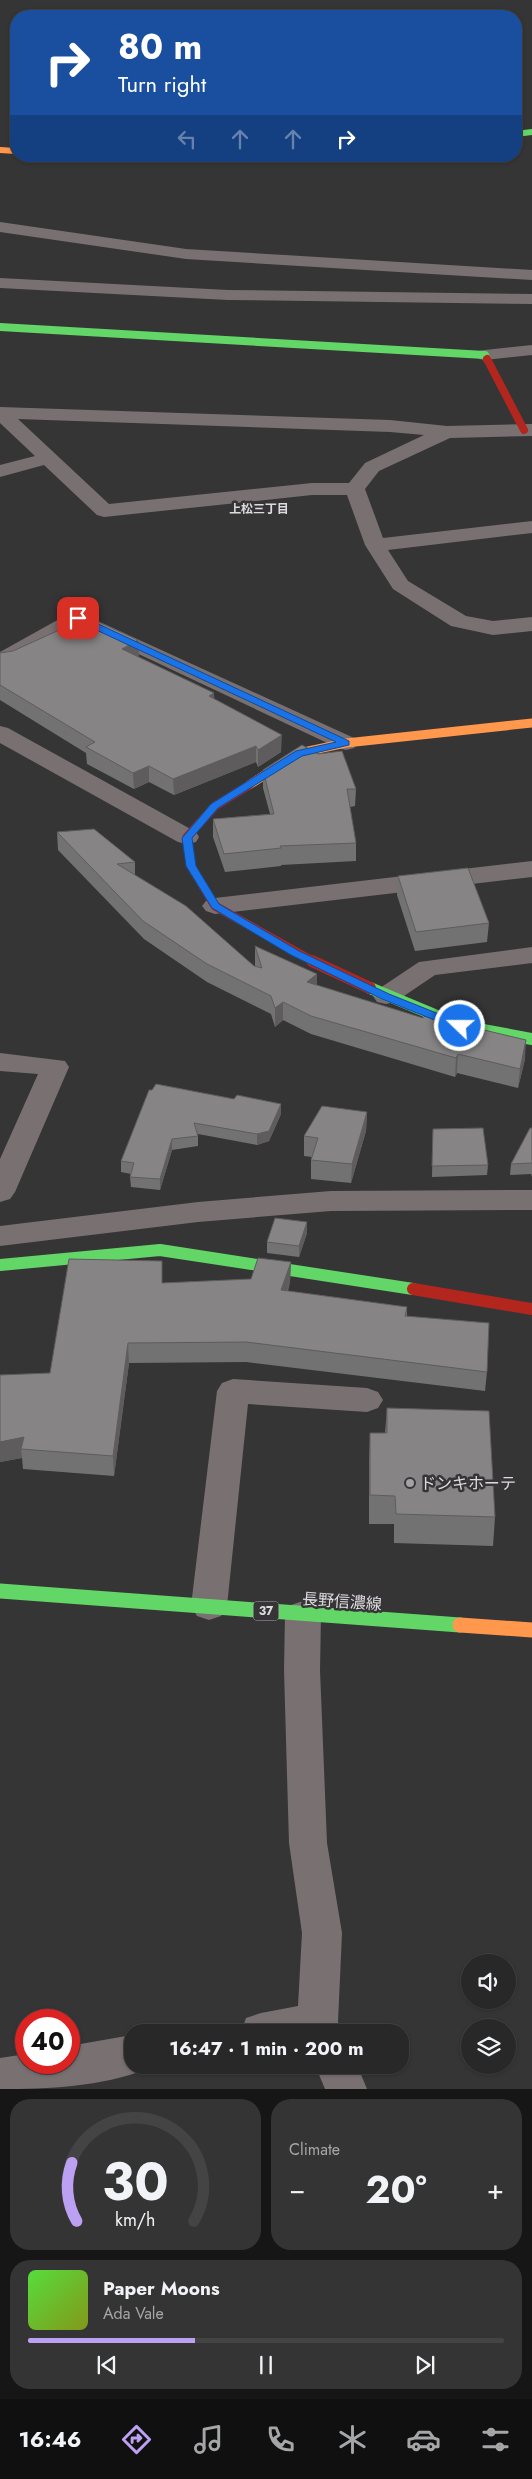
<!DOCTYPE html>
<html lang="en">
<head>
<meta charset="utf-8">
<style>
  body { margin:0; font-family:Jost,"Noto Sans JP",sans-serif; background:#343434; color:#f1f3f6; height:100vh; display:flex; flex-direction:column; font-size:19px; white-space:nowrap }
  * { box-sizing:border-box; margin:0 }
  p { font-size:16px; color:#a5a6a8 }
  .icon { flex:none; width:28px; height:28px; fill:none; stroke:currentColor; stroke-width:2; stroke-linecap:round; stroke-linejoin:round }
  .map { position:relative; height:2089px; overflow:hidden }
  .side { display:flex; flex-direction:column; gap:10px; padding:10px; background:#161616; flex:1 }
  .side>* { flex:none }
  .guide { position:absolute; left:10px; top:10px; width:512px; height:152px; border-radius:20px; box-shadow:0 1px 4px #0004,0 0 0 1px #444445; background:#1a4fa0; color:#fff; overflow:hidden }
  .buttons { position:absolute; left:461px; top:1954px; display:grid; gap:10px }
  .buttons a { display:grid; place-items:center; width:55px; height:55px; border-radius:50%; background:#282828; box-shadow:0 1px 4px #0004,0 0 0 1px #444445; font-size:25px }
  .speed { position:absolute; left:15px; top:2009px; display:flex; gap:10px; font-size:25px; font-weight:700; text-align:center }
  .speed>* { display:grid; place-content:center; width:65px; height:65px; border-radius:50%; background:#282828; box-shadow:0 1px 4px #0004,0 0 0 1px #444445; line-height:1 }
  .speed .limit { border:8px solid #d22; background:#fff; color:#111 }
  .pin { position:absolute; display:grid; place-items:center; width:42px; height:42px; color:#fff; margin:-21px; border-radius:10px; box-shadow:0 2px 8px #0006 }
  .me { position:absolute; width:55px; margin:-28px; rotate:292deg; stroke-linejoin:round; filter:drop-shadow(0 0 4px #0008) }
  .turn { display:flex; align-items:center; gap:18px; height:105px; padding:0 25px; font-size:22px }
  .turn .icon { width:65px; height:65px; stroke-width:2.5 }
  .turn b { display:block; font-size:35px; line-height:42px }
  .lanes { display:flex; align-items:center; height:48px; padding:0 25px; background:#0003; justify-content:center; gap:25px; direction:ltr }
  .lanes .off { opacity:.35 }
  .big { font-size:38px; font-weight:700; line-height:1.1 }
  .side .card { flex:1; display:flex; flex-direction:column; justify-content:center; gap:8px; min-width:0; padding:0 18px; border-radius:20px; background:#343434 }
  .side .dial { align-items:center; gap:0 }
  .dial svg { height:130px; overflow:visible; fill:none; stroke:#444445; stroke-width:7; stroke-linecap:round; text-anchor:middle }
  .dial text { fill:#f1f3f6; stroke:none }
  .song { display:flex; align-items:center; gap:15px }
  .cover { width:60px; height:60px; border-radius:8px; background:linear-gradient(135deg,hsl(110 70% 55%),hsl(70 70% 35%)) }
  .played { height:5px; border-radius:2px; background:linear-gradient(90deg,#bca0f2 35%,#444445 35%) }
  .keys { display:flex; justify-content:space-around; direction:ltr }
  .heat { display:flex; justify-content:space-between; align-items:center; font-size:28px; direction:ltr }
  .side .tiles { flex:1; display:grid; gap:10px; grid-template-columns:1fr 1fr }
  .card:last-child { grid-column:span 2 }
  .trip { position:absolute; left:124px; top:2024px; width:285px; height:50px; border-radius:20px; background:#282828; box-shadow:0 1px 4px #0004,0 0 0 1px #444445; font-weight:700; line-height:50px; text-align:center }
  .dock { display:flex; height:80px; justify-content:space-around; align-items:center; background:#101010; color:#a5a6a8 }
  .dock .icon { width:35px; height:35px }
  .dock .active { color:#bca0f2 }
  .dock b { font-size:22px; color:#f1f3f6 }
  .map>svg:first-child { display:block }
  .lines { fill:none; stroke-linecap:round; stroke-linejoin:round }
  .street { fill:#797072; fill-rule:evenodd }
  .fast-far3 { stroke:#63d668; stroke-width:6 }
  .fast-far2 { stroke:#63d668; stroke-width:8 }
  .fast-far1 { stroke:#63d668; stroke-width:12 }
  .fast { stroke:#63d668; stroke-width:15 }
  .slow-far2 { stroke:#ff974d; stroke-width:6 }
  .slow-far1 { stroke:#ff974d; stroke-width:9 }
  .slow { stroke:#ff974d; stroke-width:15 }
  .jam-far2 { stroke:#b3261e; stroke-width:8 }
  .jam-far1 { stroke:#b3261e; stroke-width:9 }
  .jam { stroke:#b3261e; stroke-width:12 }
  .wall { fill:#737272 }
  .shaded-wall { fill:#5e5c5d }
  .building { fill:#868485; stroke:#5e5c5d }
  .route { fill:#1a73e8; stroke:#114b97 }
  .poi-dot { fill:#a2a1a3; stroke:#373437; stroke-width:2 }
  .labels { text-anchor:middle; stroke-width:5; stroke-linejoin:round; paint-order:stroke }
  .far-neighbourhood-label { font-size:12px; font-weight:bold; fill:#dcdbdd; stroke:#373437 }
  .shield { fill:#373437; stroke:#aaa9ab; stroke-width:1 }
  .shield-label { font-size:12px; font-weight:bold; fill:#dcdbdd }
  .near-poi-label { font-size:16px; fill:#dcdbdd; stroke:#373437; text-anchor:start }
  .near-street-label { font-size:16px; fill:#dcdbdd; stroke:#373437 }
</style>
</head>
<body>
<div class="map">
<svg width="532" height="2089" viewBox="0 0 532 2089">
  <rect width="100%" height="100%" fill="#363536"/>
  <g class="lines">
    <g class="street">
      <path d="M0,222L186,249L532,270V280L186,259L0,232Z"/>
      <path d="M0,278L228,290L532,294V304L228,300L0,288Z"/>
      <path d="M532,345V355L485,360L479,359L476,355L479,351L485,350Z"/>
      <path d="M0,407L390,420L447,426L532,424V436L450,438L379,471L365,489L383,538L532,521V533L388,550L408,581L466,616L493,621L532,617V631L493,635L451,626L393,589L365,545L347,495H312L104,517L97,515L44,465L0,477V465L35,456L0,423ZM18,419L390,432L424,435L365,463L349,483H312L109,504Z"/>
      <path d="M78,612L354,738L358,743L354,748L346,750L338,748L79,626L8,666L0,668V652L70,613Z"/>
      <path d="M0,726L8,728L196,832L199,837L196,842L187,844L178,842L0,743Z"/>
      <path d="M532,861V877L215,914L206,911L202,906L206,901L215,898Z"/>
      <path d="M532,947V963L435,975L395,1002L386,1004L377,1002L373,996L377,990L419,962Z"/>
      <path d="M0,1053L65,1061L69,1067L15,1192L10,1199L0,1202V1159L38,1074L0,1071Z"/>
      <path d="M532,1190V1210L331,1211L198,1222L0,1246V1226L198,1202L331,1191Z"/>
      <path d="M233,1379L367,1388L378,1392L383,1400L378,1408L367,1412L248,1404L227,1606L221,1616L209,1620L197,1616L191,1606L217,1391L222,1383Z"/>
      <path d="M303,1601L315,1605L321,1615L320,1670L327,1843L342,1933L338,2022L343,2032H241L246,2018L261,2013L298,2006L302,1933L289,1843L284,1670L285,1615L291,1605Z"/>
      <path d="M132,2035V2065H148L147,2069C101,2087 48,2089 0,2089V2058L26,2054V2062H69V2046Z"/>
      <path d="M315,2065H357L367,2089H325Z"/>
    </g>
    <path class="fast-far3" d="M516,134L532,132"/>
    <path class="fast-far2" d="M0,327L485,355L487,359"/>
    <g class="fast-far1">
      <path d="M370,988L461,1026L532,1039"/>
      <path d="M0,1265L160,1250L413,1289"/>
    </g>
    <path class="fast" d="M0,1591L460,1625"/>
    <path class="slow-far2" d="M0,150L16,151"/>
    <path class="slow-far1" d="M249,785L299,753L346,743L532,723"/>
    <path class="slow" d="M460,1625L532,1630"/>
    <path class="jam-far2" d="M487,359L524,430"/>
    <path class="jam-far1" d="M249,785L215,806L187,837L191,866L215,906L314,962"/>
    <g class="jam">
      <path d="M312,961L370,988"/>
      <path d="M413,1289L532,1309"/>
    </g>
  </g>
  <g class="wall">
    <path d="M0,653L139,656L138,657L214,693V699L281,752L258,767L256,762L174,795L149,782L134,789L87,764L86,753L0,700Z"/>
    <path d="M318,754L356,789L355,806L350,807L356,843V861L281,865V866L225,872L213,837V819L270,814L263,788V770Z"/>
    <path d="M57,832L135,862V875L254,966H255V946L317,985L525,1059L518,1088L457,1073L455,1077L311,1034L283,1020L275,1027L271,1014L207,982L144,939L58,850Z"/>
    <path d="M398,876L489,923L487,942L415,951L397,895Z"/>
    <path d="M234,1099L281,1104V1114L269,1141L257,1145L198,1134V1146L172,1150L160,1190L131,1187L130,1177L131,1174L121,1172V1161Z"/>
    <path d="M367,1112L366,1131L351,1183L311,1179V1160L312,1157L304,1156V1136Z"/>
    <path d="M532,1128V1177L531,1174L510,1175L511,1164Z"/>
    <path d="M433,1129L488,1165L487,1175L432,1177Z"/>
    <path d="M307,1233L299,1257L267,1253V1242Z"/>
    <path d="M291,1262L290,1282L288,1291L407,1307V1316L487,1372L485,1391L246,1362L129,1363L114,1476L23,1469L22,1458L0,1462L50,1373L163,1283L251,1279Z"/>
    <path d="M387,1408L495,1517L493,1546L394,1543V1524H369V1461L370,1433H385Z"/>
  </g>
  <g class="shaded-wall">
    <path d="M138,640L139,656L122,665V649Z"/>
    <path d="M214,693L215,709L209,696Z"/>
    <path d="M282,735L281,752L258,767V750Z"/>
    <path d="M256,746V762L174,795L173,779Z"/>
    <path d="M149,766V782L134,789L133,773Z"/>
    <path d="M317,974V993L307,982Z"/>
    <path d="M283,1002V1020L275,1027V1008Z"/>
    <path d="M526,1040L525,1059L518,1088L520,1069Z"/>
    <path d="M458,1054L457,1073L455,1077L456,1058Z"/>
    <path d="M281,1104V1114L269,1141L257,1145V1134Z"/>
    <path d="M367,1112L366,1131L351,1183L352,1164Z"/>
    <path d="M172,1139V1150L160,1190V1179Z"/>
    <path d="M307,1222V1233L299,1257V1246Z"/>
    <path d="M291,1262L290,1282L281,1310V1290Z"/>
    <path d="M128,1343L129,1363L114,1476L113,1456Z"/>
    <path d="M24,1437L21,1449L22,1458L0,1462V1442Z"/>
  </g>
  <g class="building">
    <path d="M88,617L138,640L122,649L214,693L209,696L282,735L258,750L256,746L173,779L149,766L133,773L86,747L95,742L0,685V653L13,651Z"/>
    <path d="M302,745L318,754L342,751L356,789H347L356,843L280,846L281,848L224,854L213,819L274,814L263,770Z"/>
    <path d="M94,829L135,862L117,864L186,906L254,966L262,968L255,946L317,974L307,982L423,1018L425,1016L526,1040L520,1069L458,1054L456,1058L311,1016L283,1002L275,1008L271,996L207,964L143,921L57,832Z"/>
    <path d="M468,868L489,923L416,932L398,876Z"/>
    <path d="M156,1084L234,1099L237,1095L281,1104L269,1131L257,1134L194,1123L198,1136L172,1139L160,1179L130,1177L134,1163L121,1161L149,1090H152Z"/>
    <path d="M322,1106L367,1112L352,1164L311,1160L318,1138L304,1136Z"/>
    <path d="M483,1128L488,1165L432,1166L433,1129Z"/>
    <path d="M530,1128H532V1163L511,1164Z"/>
    <path d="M275,1218L307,1222L299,1246L267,1242Z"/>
    <path d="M258,1258L291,1262L281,1290L407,1307L405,1316L489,1323L487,1372L246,1342L128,1343L113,1456L21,1449L24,1437L0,1442V1375L50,1373L69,1259L162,1261V1283L251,1279Z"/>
    <path d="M387,1408L489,1411L495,1517L396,1514L395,1496L370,1495V1433H387Z"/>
  </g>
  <path class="route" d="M75,616H81L349,741V745L302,756L218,808L192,838L196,866L219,904L299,951L389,994L464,1024V1029H457L382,999L291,955L212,908L186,866L182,838L211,804L296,751L336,742L75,620Z"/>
  <circle class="poi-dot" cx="410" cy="1483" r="5"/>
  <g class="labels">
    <g class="far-neighbourhood-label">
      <text x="259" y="513">上松三丁目</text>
    </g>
    <rect class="shield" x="253.5" y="1601.5" width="25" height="19" rx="4"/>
    <g class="shield-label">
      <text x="266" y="1615">37</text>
    </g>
    <g class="near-poi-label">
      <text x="420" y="1489">ドンキホーテ</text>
    </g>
    <g class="near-street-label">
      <text transform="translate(342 1601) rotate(4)" y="6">長野信濃線</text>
    </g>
  </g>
</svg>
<div class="buttons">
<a><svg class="icon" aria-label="sound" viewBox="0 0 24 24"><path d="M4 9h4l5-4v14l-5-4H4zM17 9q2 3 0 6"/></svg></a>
<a><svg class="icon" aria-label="layers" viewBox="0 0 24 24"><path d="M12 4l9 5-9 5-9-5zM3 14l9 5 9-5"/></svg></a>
</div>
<div class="speed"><div class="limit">40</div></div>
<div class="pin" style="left:78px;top:618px;background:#d93025"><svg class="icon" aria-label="arrive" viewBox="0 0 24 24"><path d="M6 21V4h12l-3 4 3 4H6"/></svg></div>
<svg class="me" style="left:460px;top:1026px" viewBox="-20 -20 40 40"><circle r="17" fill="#1a73e8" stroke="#fff" stroke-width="3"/><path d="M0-11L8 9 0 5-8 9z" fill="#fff"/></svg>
<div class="trip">16:47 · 1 min · 200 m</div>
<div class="guide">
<div class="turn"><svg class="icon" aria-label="right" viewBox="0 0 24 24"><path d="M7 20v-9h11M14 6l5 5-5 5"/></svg><div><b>80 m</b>Turn right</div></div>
<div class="lanes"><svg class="icon off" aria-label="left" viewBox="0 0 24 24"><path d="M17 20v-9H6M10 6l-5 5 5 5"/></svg><svg class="icon off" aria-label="ahead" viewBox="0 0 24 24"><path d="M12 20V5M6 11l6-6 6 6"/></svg><svg class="icon off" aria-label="ahead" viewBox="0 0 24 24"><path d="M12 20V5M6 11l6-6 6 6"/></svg><svg class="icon" aria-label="right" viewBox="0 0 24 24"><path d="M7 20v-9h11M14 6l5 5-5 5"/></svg></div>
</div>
</div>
<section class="side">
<div class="tiles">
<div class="card dial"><svg viewBox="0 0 100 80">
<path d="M14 69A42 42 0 1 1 86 69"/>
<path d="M14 69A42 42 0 0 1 11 33" stroke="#bca0f2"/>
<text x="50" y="56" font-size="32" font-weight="700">30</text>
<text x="50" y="72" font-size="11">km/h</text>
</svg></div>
<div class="card"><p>Climate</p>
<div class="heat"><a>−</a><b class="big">20°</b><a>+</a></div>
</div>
<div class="card">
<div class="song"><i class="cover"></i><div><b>Paper Moons</b><p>Ada Vale</p></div></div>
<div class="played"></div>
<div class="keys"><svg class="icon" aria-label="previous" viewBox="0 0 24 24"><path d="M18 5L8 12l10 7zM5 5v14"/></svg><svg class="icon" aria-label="pause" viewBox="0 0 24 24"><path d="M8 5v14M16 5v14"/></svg><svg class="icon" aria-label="next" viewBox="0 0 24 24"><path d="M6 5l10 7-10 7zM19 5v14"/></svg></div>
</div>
</div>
</section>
<nav class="dock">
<b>16:46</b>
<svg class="icon active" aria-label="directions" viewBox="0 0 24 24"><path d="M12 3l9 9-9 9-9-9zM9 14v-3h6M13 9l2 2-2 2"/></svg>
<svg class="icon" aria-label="music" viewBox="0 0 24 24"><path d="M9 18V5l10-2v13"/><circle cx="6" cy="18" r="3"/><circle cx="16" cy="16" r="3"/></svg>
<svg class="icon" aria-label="phone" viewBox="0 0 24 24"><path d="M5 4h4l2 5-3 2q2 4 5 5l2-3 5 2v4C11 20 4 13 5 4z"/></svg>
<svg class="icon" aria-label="climate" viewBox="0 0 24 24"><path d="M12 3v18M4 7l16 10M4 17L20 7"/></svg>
<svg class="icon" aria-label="car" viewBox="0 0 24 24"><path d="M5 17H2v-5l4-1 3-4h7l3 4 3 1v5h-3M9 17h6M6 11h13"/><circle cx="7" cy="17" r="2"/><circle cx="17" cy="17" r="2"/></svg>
<svg class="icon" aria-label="filters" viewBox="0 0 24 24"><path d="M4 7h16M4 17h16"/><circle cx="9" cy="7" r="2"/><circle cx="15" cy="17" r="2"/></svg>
</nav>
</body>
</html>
